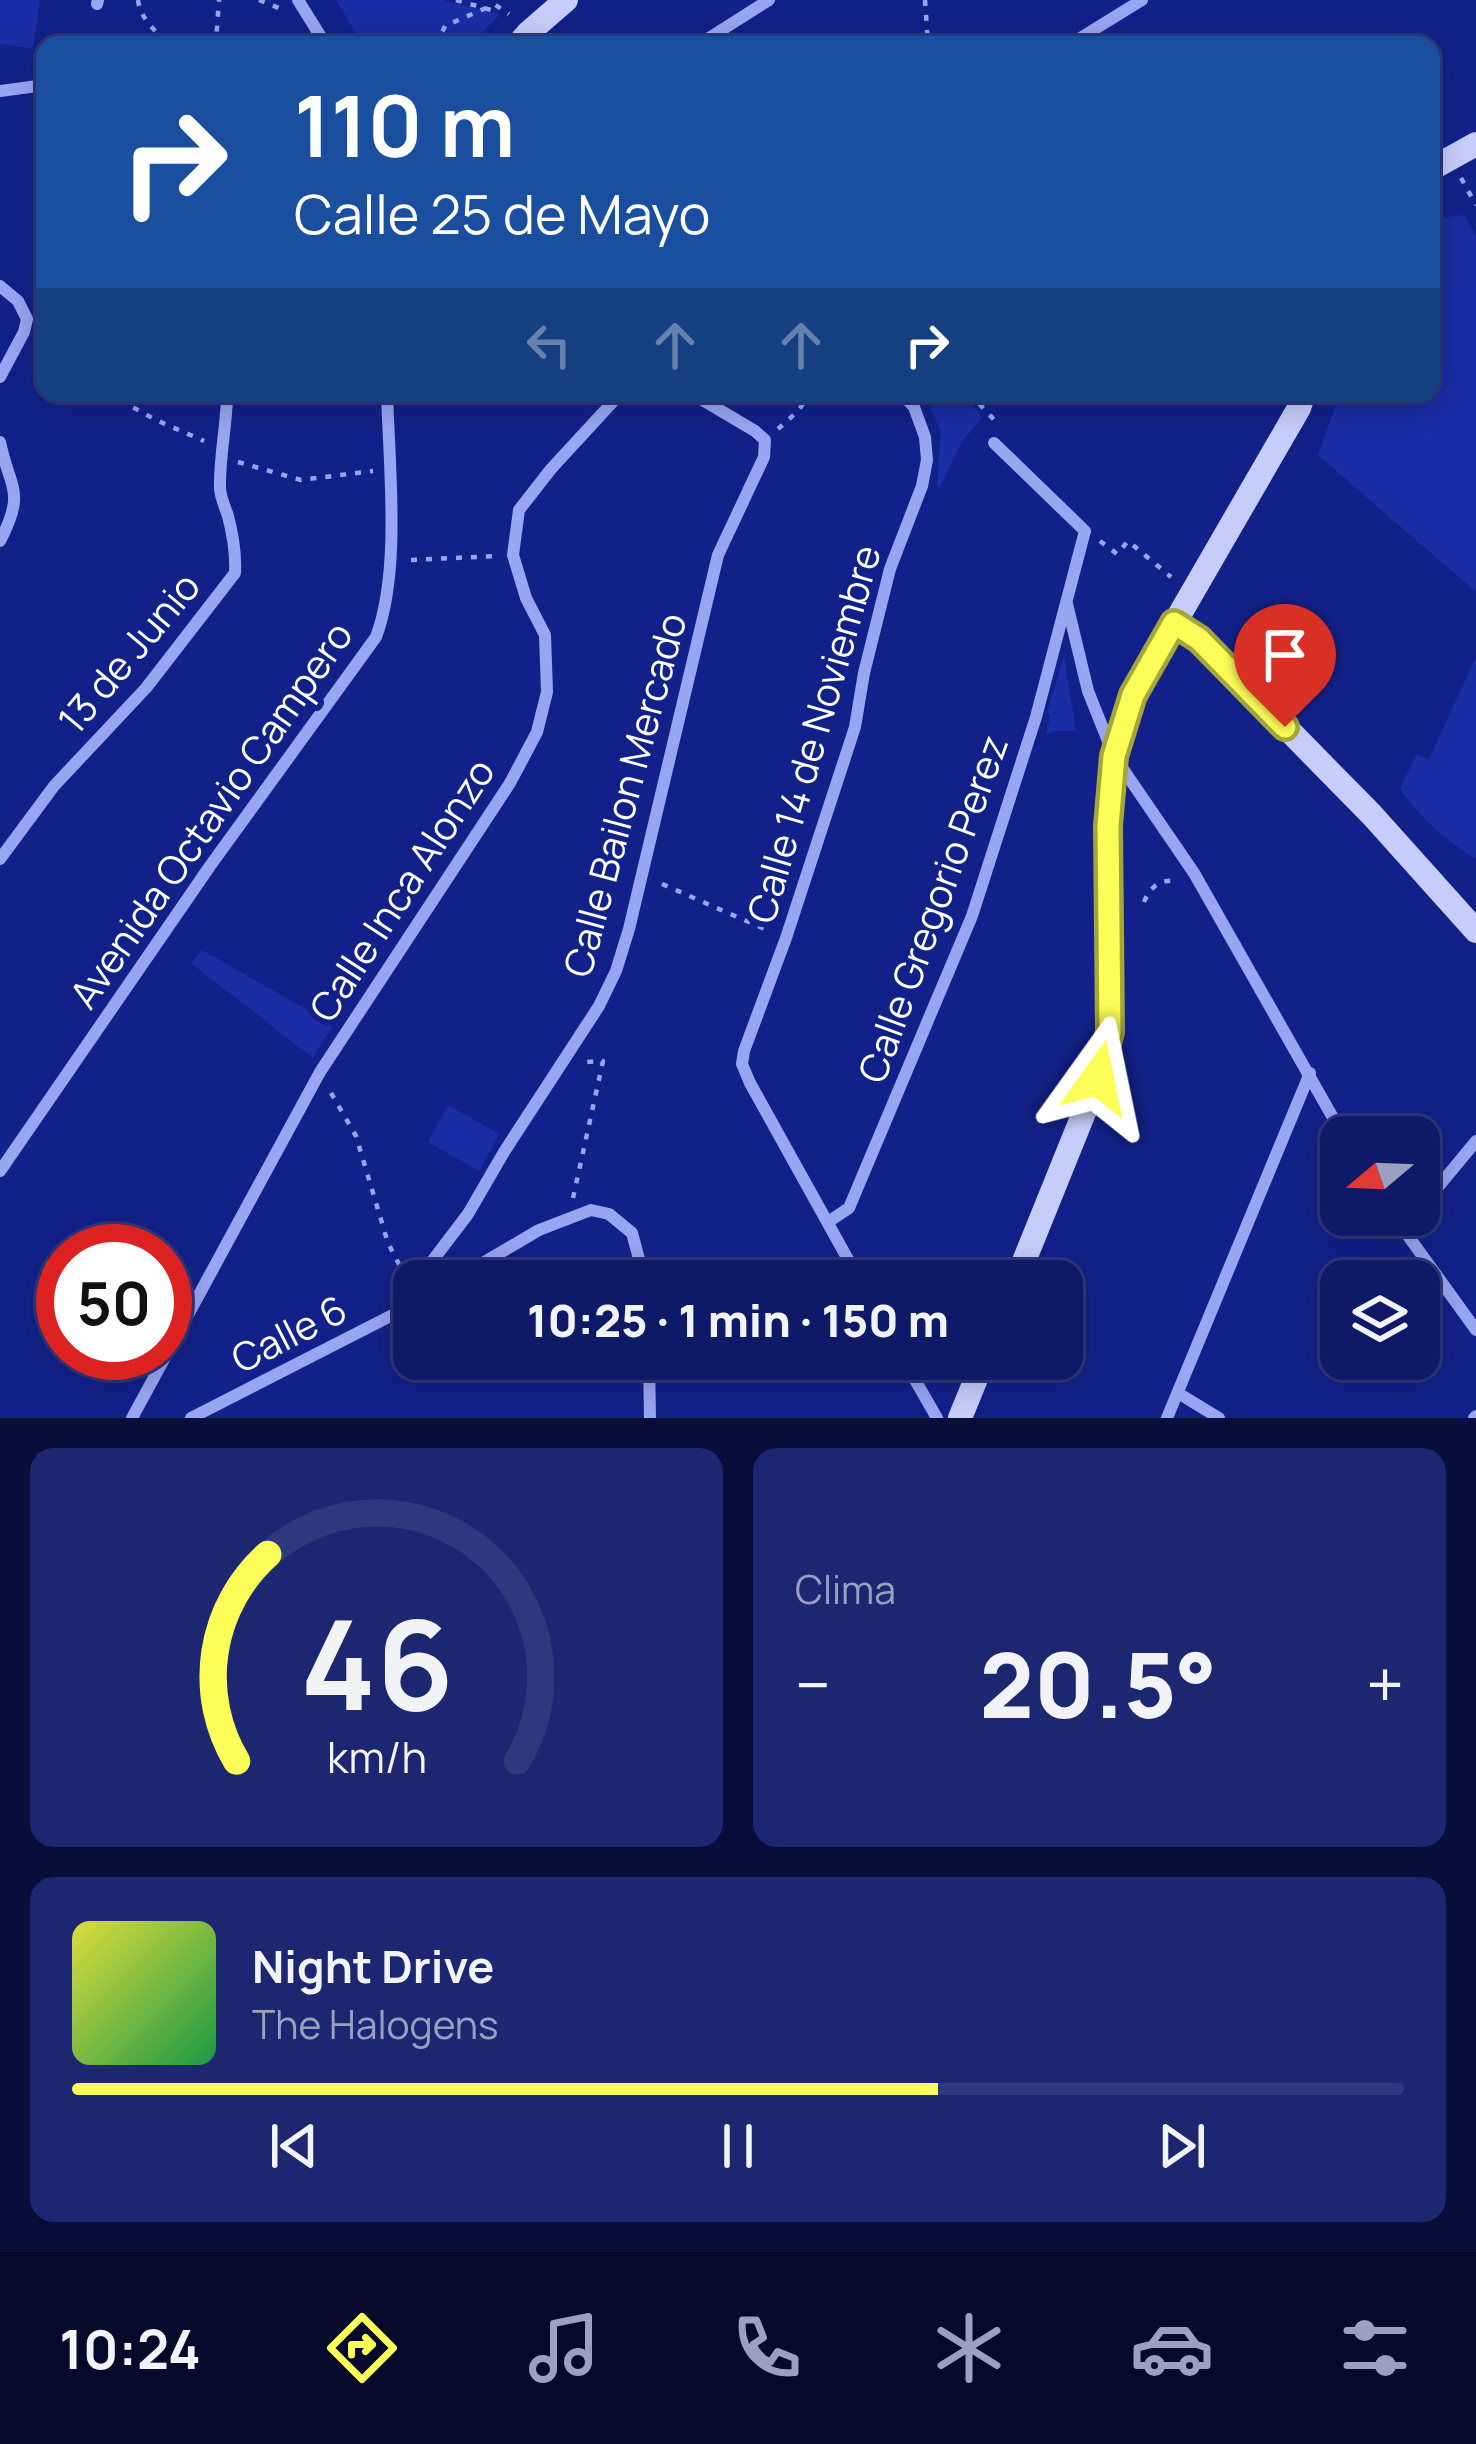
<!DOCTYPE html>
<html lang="es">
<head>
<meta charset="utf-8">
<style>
  body { margin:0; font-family:Manrope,sans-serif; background:#1c2671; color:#f1f3f6; height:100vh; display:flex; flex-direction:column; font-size:45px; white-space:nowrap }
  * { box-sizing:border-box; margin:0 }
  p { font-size:39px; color:#9ba0c0 }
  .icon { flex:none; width:66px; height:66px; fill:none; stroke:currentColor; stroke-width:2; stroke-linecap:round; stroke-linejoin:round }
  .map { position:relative; height:1418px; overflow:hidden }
  .drawer { display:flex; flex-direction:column; gap:30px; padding:30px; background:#080e39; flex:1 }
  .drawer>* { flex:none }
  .top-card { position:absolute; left:36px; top:36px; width:1404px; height:366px; border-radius:24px; box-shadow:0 6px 30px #0003,0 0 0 3px #2e387c; background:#1a4fa0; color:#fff; overflow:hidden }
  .needle { width:78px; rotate:251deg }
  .controls { position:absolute; left:1320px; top:1116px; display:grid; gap:24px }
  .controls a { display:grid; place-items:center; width:120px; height:120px; border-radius:24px; background:#0e1968; box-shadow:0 6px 30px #0003,0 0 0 3px #2e387c; font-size:60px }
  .speed { position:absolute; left:36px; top:1224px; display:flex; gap:24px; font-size:60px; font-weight:700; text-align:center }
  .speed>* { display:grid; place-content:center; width:156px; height:156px; border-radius:50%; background:#0e1968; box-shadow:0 6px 30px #0003,0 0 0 3px #2e387c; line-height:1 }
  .speed .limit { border:18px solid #d22; background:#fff; color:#111 }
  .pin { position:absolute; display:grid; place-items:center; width:102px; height:102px; color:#fff; margin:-123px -51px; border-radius:50% 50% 50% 0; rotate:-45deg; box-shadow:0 0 12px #0007 }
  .pin .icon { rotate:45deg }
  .me { position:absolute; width:132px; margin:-66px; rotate:12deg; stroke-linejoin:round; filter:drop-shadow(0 0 9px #0008) }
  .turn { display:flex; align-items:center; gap:42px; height:252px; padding:0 60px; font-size:54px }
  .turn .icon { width:156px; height:156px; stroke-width:2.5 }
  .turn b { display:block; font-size:84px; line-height:102px }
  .lanes { display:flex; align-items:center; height:114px; padding:0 60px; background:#0003; justify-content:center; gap:60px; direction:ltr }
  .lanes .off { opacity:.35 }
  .big { font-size:90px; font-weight:800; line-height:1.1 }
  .drawer .widget { flex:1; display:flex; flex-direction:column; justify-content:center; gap:18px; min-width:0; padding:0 42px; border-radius:24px; background:#1c2671 }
  .drawer .dial { align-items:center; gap:0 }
  .dial svg { height:312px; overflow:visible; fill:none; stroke:#2e387c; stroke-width:7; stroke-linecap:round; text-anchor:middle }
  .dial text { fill:#f1f3f6; stroke:none }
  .song { display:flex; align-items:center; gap:36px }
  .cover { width:144px; height:144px; border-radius:18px; background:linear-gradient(135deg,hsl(60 70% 55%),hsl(140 70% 35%)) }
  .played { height:12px; border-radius:6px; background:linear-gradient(90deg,#fcff58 65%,#2e387c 65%) }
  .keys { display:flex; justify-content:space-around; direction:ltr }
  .heat { display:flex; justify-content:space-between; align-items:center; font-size:66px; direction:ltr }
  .drawer .tiles { flex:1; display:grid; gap:30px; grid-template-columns:1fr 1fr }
  .widget:last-child { grid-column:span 2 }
  .trip { position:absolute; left:393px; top:1260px; width:690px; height:120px; border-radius:24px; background:#0e1968; box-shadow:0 6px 30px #0003,0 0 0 3px #2e387c; font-weight:800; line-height:120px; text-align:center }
  .tabs { display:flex; height:192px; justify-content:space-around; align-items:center; background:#060a2a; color:#9ba0c0 }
  .tabs .icon { width:84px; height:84px }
  .tabs .active { color:#fcff58 }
  .tabs b { font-size:54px; color:#f1f3f6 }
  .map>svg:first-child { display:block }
  .green { fill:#1a2da4 }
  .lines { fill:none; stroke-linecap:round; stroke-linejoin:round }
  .path { stroke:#98a5f1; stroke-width:4.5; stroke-dasharray:6 9; stroke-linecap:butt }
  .street { stroke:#98a5f1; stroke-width:12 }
  .secondary { stroke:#c6cdfb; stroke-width:24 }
  .route-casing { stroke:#a4a639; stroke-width:30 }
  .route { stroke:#fcff58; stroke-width:21 }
  .labels { text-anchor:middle; stroke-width:12; stroke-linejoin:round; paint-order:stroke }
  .street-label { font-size:39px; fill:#fff; stroke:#12218a }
</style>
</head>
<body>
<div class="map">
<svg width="1476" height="1418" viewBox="0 0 1476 1418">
  <rect width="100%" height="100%" fill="#12218a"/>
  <g class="green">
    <path d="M0,0H40L33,49L0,44Z"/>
    <path d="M336,0H442L500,14L478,37L474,45H363Z"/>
    <path d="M1464,215L1476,236V592L1318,455L1340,393H1431V219Z"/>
    <path d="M924,393H962L982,417L961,443L940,487L937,486L941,432Z"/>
    <path d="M1064,656L1076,731H1053L1046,735L1050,716L1047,713Z"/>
    <path d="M1476,657V858C1448,844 1418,815 1400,789L1416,755L1429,759Z"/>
    <path d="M202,950L333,1025L313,1058L191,963Z"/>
    <path d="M448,1105L499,1134L479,1171L428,1142Z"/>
  </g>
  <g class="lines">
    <g class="path">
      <path d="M138,0C140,19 157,32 169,45"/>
      <path d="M259,0L281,9"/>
      <path d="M456,0L491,10L494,4L509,14"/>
      <path d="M925,0L928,45"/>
      <path d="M212,45L216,41L219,0"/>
      <path d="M436,45L445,26L486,8"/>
      <path d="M1461,178L1476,205"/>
      <path d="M107,393L156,420L204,441"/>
      <path d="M969,393L998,424"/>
      <path d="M778,429L798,411L809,395L825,393"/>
      <path d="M238,462L301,480L373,471"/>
      <path d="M1100,541L1117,554L1128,541L1171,577"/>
      <path d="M411,560L496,556"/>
      <path d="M662,884L767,930"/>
      <path d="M1144,902C1150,887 1160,879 1176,881"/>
      <path d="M331,1093L356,1136L388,1243L402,1270"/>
      <path d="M573,1198L603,1061L586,1062"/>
    </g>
    <g class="street">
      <path d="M298,0L326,45"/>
      <path d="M97,4L98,0"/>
      <path d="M698,45L769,0"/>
      <path d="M1069,45L1142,0"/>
      <path d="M0,91L45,85"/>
      <path d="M0,286L18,301L27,319L24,332L0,377"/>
      <path d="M0,442C10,490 26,491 0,541"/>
      <path d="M1067,604L1088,691L1114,756L1194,873L1344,1137"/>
      <path d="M0,859L54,786L146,688L235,573C236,554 233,535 228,516C225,507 221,499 220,489C219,457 227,425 227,393"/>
      <path d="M0,1171L210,866L376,637C401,571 389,465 387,393"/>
      <path d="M1419,1210L1476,1141"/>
      <path d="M1393,1215L1476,1330"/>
      <path d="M828,1222L849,1208L972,916L1036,717L1085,531L994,443"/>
      <path d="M417,1281L468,1214L504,1152L599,1006L616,971L629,929L718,555L764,457L765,440L755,431L691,393"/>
      <path d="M452,1281L539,1230L591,1210L609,1214L632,1233L645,1281"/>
      <path d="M860,1281L750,1083L742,1064L744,1051L786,938L855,727L864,673L890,569L922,486L927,460L925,437L914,407L901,393"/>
      <path d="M649,1359L650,1418"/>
      <path d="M903,1359L937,1418"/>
      <path d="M1178,1393L1219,1418"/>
      <path d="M132,1418L320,1072L510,783L537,732L547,692L545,635L526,598L513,555L519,510L551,469L621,393"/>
      <path d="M191,1418L414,1304"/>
      <path d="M1167,1418L1310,1073"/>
      <path d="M1474,1418L1476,1416"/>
    </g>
    <g class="secondary">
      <path d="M518,45L528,33L566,0"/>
      <path d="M1431,169L1476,144"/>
      <path d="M1174,623L1199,639L1372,815L1476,931"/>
      <path d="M1016,1281L1098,1078L1110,1032L1108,826L1114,756L1133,695L1299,408L1304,393"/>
      <path d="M960,1418L984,1359"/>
    </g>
  </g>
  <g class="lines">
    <g class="route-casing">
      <path id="route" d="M1098,1078L1110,1032L1108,826L1114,756L1133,695L1174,623L1199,639L1285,727"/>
    </g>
    <use href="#route" class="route"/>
  </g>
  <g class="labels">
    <g class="street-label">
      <text transform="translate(129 653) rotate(-50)" y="14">13 de Junio</text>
      <text transform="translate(814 734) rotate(-74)" y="14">Calle 14 de Noviembre</text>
      <text transform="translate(625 795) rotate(-75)" y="14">Calle Bailon Mercado</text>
      <text transform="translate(211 815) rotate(-55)" y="14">Avenida Octavio Campero</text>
      <text transform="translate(402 890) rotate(-57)" y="14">Calle Inca Alonzo</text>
      <text transform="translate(933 909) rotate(-70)" y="14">Calle Gregorio Perez</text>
      <text transform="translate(289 1334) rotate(-27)" y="14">Calle 6</text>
    </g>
  </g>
</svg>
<div class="controls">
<a><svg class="needle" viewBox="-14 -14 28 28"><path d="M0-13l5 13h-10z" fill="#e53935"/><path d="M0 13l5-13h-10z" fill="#9ba0c0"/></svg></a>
<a><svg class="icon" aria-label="layers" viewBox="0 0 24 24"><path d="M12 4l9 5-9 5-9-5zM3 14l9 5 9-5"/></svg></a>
</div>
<div class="speed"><div class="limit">50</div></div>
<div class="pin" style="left:1285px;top:727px;background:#d93025"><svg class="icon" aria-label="arrive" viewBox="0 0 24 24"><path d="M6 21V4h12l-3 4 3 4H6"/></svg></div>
<svg class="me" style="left:1098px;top:1078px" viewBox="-20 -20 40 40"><path d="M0-17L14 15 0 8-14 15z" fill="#fcff58" stroke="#fff" stroke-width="4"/></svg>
<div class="trip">10:25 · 1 min · 150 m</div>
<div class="top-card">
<div class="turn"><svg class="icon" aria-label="right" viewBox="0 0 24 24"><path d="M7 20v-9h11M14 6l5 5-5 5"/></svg><div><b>110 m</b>Calle 25 de Mayo</div></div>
<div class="lanes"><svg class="icon off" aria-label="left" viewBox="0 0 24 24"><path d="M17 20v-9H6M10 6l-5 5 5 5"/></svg><svg class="icon off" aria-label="ahead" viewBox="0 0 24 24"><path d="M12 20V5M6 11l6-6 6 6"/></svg><svg class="icon off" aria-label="ahead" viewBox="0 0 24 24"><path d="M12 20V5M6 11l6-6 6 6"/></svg><svg class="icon" aria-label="right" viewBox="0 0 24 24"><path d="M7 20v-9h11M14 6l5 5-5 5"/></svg></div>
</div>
</div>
<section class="drawer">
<div class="tiles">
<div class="widget dial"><svg viewBox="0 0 100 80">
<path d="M14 69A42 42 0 1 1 86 69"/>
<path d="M14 69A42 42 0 0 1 22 16" stroke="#fcff58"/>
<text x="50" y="56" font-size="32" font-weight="700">46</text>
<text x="50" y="72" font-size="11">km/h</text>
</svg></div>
<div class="widget"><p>Clima</p>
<div class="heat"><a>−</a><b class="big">20.5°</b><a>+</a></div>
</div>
<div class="widget">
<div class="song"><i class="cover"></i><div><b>Night Drive</b><p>The Halogens</p></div></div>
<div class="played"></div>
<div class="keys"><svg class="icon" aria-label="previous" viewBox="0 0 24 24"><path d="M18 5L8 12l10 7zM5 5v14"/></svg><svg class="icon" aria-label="pause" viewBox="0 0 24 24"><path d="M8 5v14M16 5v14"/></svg><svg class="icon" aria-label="next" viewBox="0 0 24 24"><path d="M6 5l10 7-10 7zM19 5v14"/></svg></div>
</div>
</div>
</section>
<nav class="tabs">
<b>10:24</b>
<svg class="icon active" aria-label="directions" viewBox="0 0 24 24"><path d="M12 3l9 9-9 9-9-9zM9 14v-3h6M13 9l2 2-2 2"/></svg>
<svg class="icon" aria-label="music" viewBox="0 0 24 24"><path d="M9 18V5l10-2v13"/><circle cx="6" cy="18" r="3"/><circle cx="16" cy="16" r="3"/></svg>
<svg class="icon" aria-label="phone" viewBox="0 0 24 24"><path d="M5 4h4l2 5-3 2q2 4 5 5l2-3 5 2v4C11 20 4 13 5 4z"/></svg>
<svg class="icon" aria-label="climate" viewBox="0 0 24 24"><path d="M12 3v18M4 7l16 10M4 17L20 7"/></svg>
<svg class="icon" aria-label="car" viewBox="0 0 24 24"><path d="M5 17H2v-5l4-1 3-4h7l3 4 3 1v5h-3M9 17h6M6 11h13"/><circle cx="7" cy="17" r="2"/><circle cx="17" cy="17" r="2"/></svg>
<svg class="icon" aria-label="filters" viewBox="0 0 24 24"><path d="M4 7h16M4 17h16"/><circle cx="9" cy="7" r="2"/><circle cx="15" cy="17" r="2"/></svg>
</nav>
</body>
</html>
